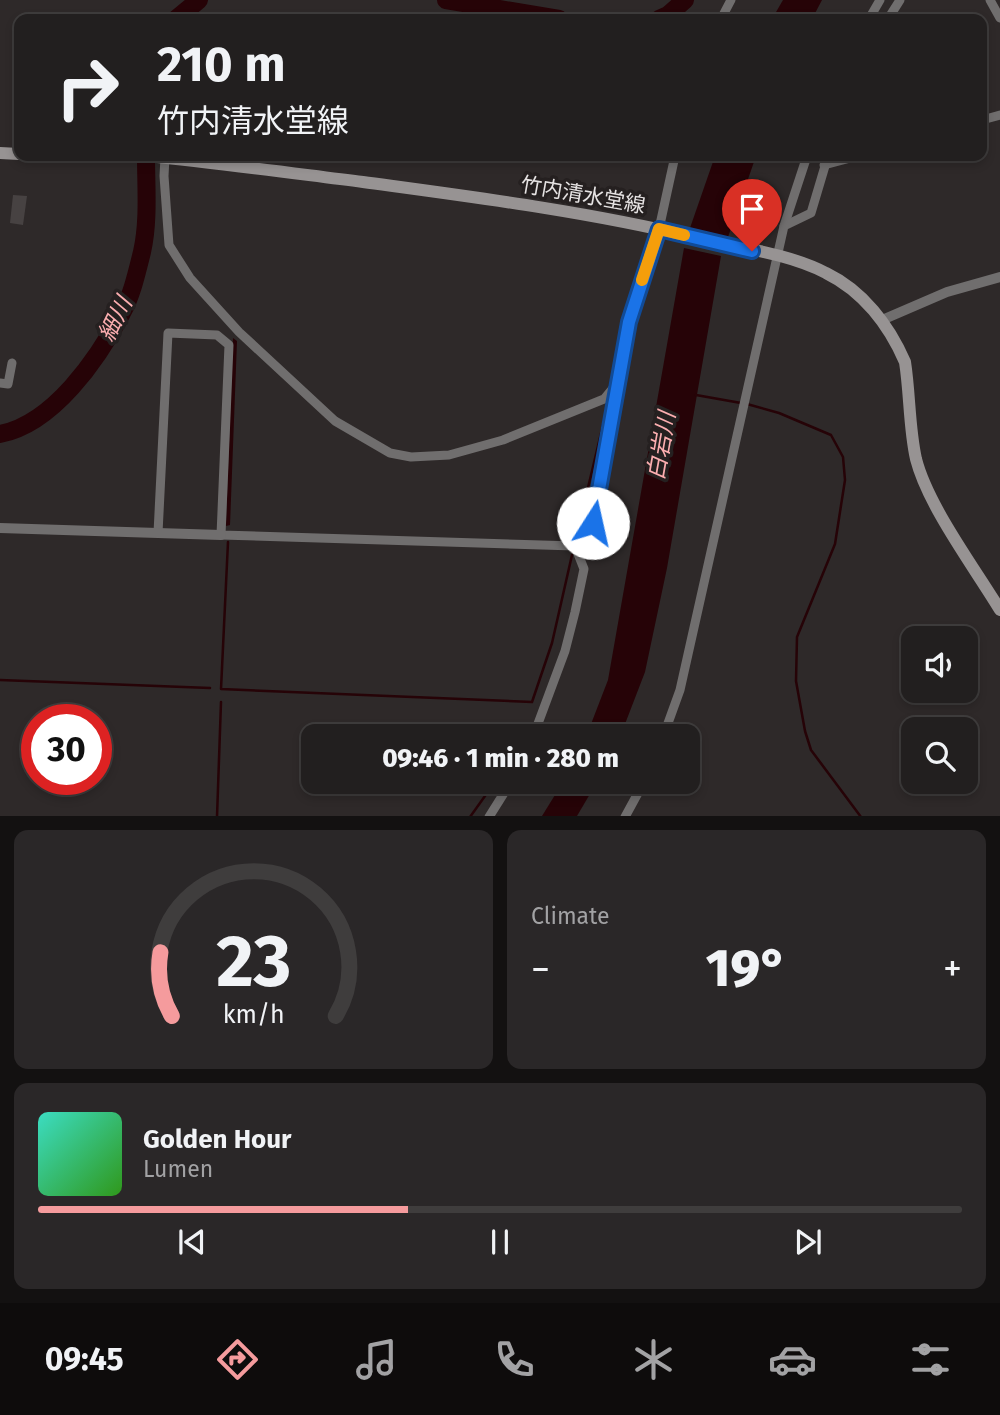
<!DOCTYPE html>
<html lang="en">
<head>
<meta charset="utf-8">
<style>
  body { margin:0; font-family:"Fira Sans","Noto Sans JP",sans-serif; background:#2a2728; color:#f1f3f6; height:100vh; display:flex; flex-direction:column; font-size:26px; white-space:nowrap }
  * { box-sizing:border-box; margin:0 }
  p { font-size:23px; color:#a2a2a4 }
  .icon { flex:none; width:38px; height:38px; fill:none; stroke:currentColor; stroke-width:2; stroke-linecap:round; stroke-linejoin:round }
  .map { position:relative; height:816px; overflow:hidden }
  .drawer { display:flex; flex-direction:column; gap:14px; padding:14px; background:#131111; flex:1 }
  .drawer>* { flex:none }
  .top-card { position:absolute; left:14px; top:14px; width:973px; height:147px; border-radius:14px; box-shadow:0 4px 10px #0003,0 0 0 2px #3f3d3d; background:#221f1f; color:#f1f3f6; overflow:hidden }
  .tools { position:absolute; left:901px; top:626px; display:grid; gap:14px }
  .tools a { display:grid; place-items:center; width:77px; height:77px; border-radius:14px; background:#221f1f; box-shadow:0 4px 10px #0003,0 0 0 2px #3f3d3d; font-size:35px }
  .speed { position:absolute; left:21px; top:704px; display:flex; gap:14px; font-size:35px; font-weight:700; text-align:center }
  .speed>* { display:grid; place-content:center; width:91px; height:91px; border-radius:50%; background:#221f1f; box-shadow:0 4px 10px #0003,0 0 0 2px #3f3d3d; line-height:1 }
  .speed .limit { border:10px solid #d22; background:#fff; color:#111 }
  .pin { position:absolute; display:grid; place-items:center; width:60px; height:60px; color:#fff; margin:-72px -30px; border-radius:50% 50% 50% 0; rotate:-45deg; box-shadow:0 0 7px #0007 }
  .pin .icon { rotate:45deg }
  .me { position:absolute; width:77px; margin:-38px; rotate:10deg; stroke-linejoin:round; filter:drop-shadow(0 0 5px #0008) }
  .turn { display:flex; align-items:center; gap:24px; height:147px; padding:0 28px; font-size:32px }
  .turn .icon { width:91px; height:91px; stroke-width:2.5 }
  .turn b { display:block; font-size:49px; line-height:60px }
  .big { font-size:52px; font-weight:800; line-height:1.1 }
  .drawer .card { flex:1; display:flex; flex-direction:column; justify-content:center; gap:10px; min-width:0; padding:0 24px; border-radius:14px; background:#2a2728 }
  .drawer .dial { align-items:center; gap:0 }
  .dial svg { height:182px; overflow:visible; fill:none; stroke:#3f3d3d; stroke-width:7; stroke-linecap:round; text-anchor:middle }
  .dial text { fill:#f1f3f6; stroke:none }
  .song { display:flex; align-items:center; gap:21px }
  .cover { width:84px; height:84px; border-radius:10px; background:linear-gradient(135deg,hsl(170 70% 55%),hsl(110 70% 35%)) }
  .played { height:7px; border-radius:4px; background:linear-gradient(90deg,#f59b9d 40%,#3f3d3d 40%) }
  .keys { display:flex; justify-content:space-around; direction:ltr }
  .heat { display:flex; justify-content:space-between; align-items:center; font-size:38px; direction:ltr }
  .drawer .tiles { flex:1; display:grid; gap:14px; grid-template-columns:1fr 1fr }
  .card:last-child { grid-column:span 2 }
  .trip { position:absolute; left:301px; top:724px; width:399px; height:70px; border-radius:14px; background:#221f1f; box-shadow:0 4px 10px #0003,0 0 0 2px #3f3d3d; font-weight:800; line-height:70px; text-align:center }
  .menu { display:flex; height:112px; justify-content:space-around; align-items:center; background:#0e0c0c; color:#a2a2a4 }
  .menu .icon { width:49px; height:49px }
  .menu .active { color:#f59b9d }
  .menu b { font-size:32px; color:#f1f3f6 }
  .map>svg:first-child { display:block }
  .water { fill:#260307 }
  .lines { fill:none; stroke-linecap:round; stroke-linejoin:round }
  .stream { stroke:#260307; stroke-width:2.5 }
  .river { stroke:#260307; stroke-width:18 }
  .building { fill:#474242 }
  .minor { stroke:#706e6e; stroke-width:9 }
  .tertiary { stroke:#706e6e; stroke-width:10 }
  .secondary { stroke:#979393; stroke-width:12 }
  .route-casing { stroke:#114b97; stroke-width:18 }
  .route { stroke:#1a73e8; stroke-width:12 }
  .slow { stroke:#f59e0b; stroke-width:12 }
  .labels { text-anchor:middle; stroke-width:7; stroke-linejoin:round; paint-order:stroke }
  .street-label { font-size:21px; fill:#e6e3e3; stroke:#252020 }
  .water-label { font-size:23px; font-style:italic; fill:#fcaeb0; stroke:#252020 }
</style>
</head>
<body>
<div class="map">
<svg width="1000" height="817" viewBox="0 0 1000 817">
  <rect width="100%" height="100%" fill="#2e2929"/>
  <g class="water">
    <path d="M783,0H822L812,19H772Z"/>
    <path d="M715,156H756L728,237L690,228Z"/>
    <path d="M684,248L721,256L667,568L645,672L620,737H586L608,680Z"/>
    <path d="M233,338L237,341L230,525L226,526Z"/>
    <path d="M563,782H597L577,816H542Z"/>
  </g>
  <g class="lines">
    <g class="stream">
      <path d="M696,395L741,403"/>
      <path d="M747,404L779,413L831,435L843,457L845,480L835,544L797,637L796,681L805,731L811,750L861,817"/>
      <path d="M576,538L608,404"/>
      <path d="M228,542L221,689L532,702L552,643L572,555"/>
      <path d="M0,680L210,688"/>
      <path d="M518,737L519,736"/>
      <path d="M217,817L221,702"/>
      <path d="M470,817L495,782"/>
    </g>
    <g class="river">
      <path d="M446,0L559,19"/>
      <path d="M176,19L199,0"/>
      <path d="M659,19L668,15L685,0"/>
      <path d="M0,434C53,424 98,359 122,313C132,295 137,272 142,252C149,221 146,187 146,156"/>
    </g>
  </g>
  <path class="building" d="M13,195L27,196L23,225L10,223Z"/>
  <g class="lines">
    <g class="minor">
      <path d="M990,0L1000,18"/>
      <path d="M721,19L731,0"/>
      <path d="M869,19L880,0"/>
      <path d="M888,19L900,0"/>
      <path d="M982,120L1000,115"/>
      <path d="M165,157L164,176L169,245L190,278L239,332L335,421L390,453L411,457L449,455L503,440L604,399L618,382"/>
      <path d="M824,165L858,156"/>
      <path d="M784,226L807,156"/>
      <path d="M0,383L8,384L12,363"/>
      <path d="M158,533L168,333L217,335L229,345L221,535L575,546"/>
      <path d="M575,546L593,523L629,322L659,229L675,156"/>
      <path d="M533,737L565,651L575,612L584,569L575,546"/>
      <path d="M663,737L680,690L784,226L811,213L828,156"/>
      <path d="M489,817L511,782"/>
      <path d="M625,817L644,782"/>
    </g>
    <g class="tertiary">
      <path d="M882,320L947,292L1000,277"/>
      <path d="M0,528L221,535"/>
    </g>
    <g class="secondary">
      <path d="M0,153L19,154"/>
      <path d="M147,156C219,163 291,173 363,182C473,197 584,211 693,237C735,247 788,253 826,273C863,291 889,325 905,362C910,394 909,428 916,459C928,506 974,567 1000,610"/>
    </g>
  </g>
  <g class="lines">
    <g class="route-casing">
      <path id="route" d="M593,523L629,322L659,229L752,251"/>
    </g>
    <use href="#route" class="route"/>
    <path class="slow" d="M642,280L659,229L684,235"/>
  </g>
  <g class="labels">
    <g class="street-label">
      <text transform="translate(583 195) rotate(10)" y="7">竹内清水堂線</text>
    </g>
    <g class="water-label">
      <text transform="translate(115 319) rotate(-64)" y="8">細川</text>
      <text transform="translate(661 446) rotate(-80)" y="8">白岩川</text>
    </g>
  </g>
</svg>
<div class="tools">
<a><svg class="icon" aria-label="sound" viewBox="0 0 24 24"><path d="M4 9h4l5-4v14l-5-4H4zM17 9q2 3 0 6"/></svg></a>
<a><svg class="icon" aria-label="search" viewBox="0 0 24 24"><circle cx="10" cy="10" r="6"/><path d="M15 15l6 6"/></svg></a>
</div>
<div class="speed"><div class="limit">30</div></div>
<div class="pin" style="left:752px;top:251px;background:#d93025"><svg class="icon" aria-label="arrive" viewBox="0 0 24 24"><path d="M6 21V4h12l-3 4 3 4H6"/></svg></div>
<svg class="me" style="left:593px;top:523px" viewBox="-20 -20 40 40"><circle r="19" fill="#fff"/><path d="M0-13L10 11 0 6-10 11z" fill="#1a73e8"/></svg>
<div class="trip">09:46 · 1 min · 280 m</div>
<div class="top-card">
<div class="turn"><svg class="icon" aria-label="right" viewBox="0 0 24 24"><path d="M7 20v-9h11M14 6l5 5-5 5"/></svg><div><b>210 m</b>竹内清水堂線</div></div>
</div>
</div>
<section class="drawer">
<div class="tiles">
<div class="card dial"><svg viewBox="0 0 100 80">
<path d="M14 69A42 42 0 1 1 86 69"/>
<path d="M14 69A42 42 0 0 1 9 41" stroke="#f59b9d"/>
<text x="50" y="56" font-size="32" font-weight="700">23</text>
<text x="50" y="72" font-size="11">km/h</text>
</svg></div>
<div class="card"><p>Climate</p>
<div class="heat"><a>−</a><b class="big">19°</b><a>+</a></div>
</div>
<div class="card">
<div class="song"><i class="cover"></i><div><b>Golden Hour</b><p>Lumen</p></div></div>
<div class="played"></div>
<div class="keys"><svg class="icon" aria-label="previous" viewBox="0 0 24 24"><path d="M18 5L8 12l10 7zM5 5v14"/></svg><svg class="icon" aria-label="pause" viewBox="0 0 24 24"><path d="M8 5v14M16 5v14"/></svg><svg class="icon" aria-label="next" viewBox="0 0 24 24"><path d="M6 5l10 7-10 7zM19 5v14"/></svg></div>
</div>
</div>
</section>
<nav class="menu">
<b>09:45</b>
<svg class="icon active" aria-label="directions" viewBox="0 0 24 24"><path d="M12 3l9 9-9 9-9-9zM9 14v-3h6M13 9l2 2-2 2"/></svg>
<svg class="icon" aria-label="music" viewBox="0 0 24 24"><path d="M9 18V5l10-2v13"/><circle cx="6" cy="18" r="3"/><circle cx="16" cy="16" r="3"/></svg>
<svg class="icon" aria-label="phone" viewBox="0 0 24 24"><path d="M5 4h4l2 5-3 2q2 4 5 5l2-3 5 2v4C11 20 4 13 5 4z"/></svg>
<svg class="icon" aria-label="climate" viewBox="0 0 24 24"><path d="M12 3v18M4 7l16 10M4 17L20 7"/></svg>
<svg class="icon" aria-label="car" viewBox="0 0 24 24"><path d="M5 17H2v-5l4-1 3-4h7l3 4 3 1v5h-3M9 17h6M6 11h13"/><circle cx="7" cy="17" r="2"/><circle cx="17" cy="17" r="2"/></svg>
<svg class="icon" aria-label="filters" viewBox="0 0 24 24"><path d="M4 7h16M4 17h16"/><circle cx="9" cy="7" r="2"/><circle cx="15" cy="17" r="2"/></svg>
</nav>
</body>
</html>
